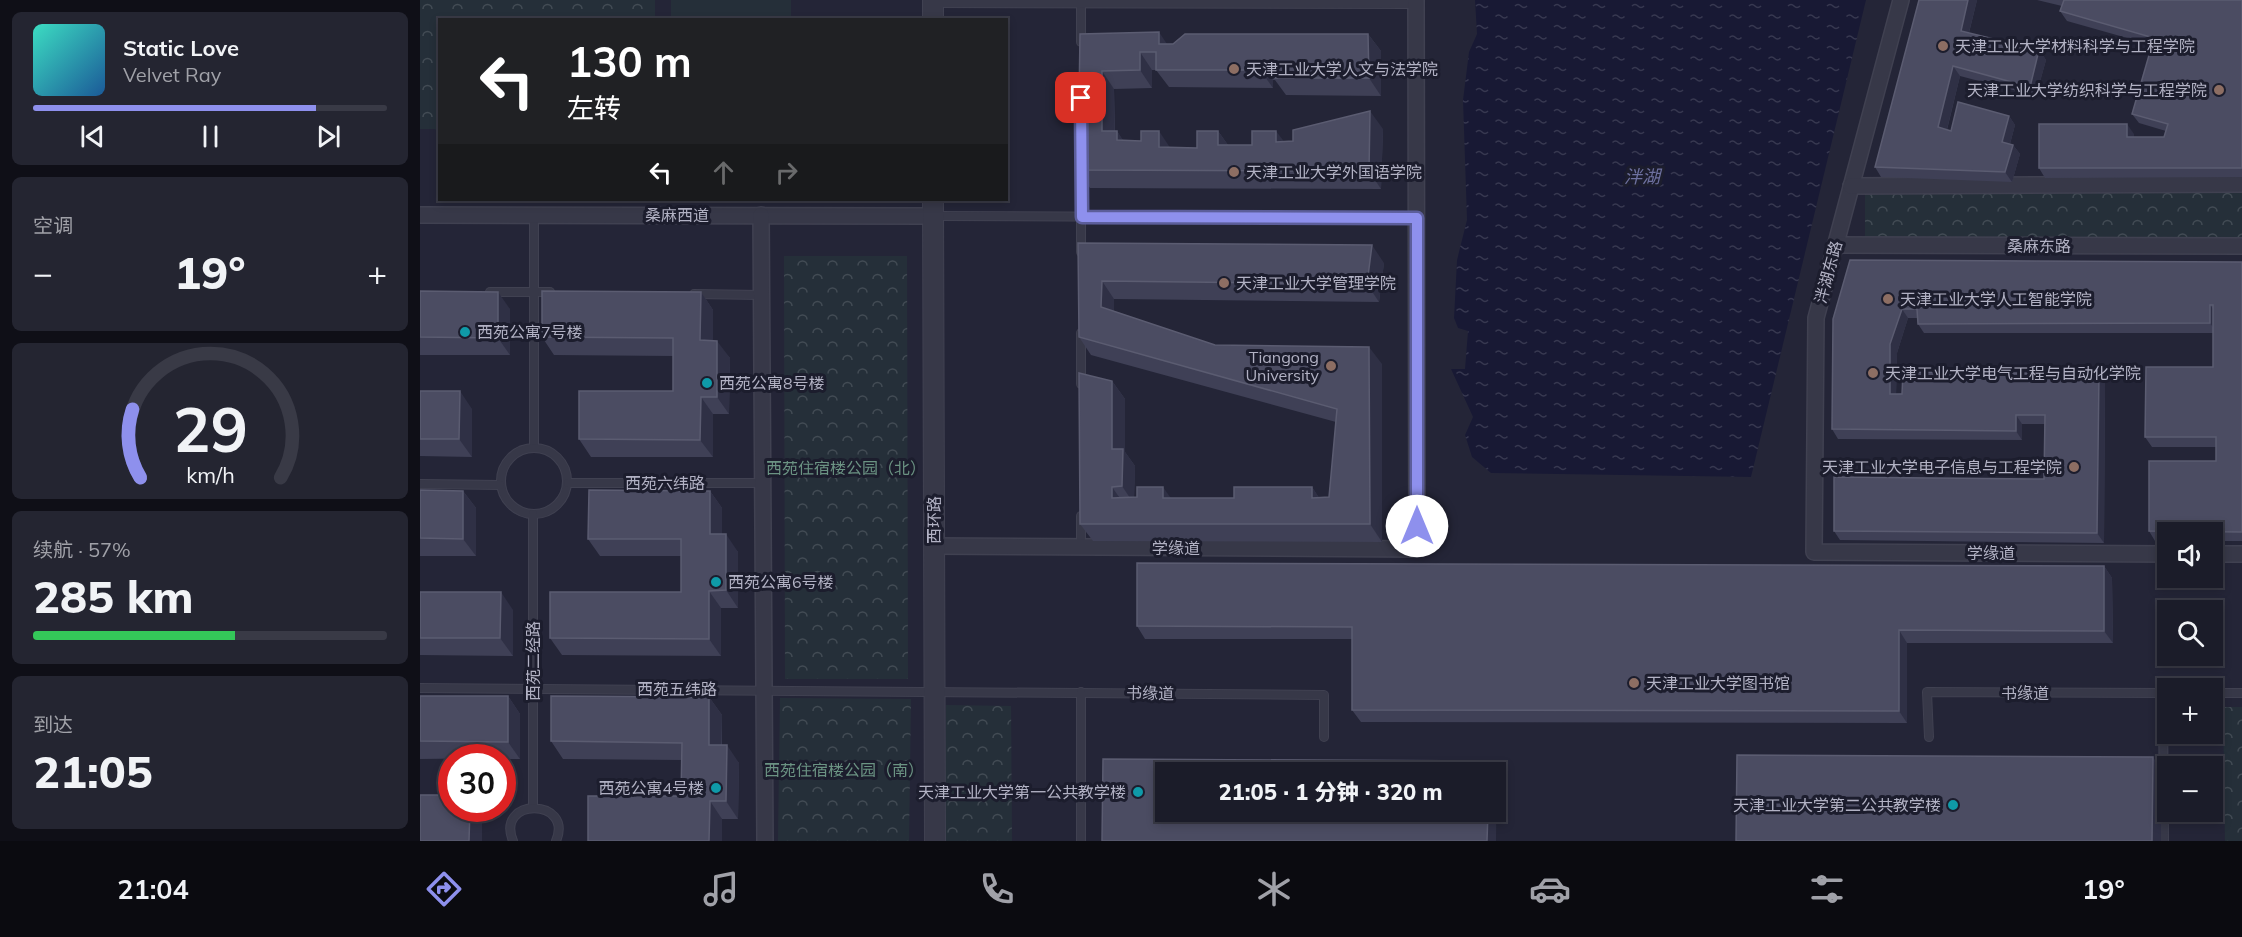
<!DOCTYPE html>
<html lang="zh">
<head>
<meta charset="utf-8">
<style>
  body { margin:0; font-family:Mulish,"Noto Sans SC",sans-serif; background:#242531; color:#f1f3f6; height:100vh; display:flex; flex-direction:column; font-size:22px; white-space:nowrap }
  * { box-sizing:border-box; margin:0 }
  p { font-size:20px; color:#a0a1a8 }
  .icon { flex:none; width:33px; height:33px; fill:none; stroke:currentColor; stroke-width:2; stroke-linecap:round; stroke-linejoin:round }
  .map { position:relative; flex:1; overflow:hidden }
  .details { display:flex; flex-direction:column; gap:12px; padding:12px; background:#0f0f17; width:420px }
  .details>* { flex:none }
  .hud { position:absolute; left:18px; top:18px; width:570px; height:183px; border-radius:0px; box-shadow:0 3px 9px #0003,0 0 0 2px #393a46; background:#202124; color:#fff; overflow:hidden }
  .fabs { position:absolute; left:1737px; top:522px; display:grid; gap:12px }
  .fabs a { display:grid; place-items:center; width:66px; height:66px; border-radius:0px; background:#1b1c29; box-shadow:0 3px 9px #0003,0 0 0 2px #393a46; font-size:30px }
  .speed { position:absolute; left:18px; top:744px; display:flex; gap:12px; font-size:30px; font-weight:700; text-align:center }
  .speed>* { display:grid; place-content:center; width:78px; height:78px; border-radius:50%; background:#1b1c29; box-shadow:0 3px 9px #0003,0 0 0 2px #393a46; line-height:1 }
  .speed .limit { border:9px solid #d22; background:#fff; color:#111 }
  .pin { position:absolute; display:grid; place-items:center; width:51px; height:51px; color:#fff; margin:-26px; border-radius:12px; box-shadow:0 3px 9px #0006 }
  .me { position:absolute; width:66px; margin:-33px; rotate:0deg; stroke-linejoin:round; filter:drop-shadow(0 0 4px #0008) }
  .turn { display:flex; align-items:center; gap:21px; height:126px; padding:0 30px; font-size:27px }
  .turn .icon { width:78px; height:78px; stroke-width:2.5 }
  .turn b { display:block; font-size:42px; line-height:51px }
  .lanes { display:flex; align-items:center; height:57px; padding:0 30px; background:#0003; justify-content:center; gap:30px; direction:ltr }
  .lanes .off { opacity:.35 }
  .big { font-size:45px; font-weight:800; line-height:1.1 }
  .details .card { flex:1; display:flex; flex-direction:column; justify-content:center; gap:9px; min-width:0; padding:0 21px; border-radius:9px; background:#242531 }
  .details .dial { align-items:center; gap:0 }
  .dial svg { height:156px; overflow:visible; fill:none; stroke:#393a46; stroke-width:7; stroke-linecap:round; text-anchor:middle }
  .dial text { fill:#f1f3f6; stroke:none }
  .song { display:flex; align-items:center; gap:18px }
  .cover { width:72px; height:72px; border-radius:9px; background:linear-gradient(135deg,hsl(170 70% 55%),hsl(210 70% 35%)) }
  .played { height:6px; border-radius:3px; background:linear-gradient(90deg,#8e90ed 80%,#393a46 80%) }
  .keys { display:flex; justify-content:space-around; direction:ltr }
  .heat { display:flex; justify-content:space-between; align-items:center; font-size:33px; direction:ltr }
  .charge { height:9px; border-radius:4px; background:linear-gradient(90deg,#34c759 57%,#393a46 0) }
  .trip { position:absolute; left:735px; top:762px; width:351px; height:60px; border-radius:0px; background:#1b1c29; box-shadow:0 3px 9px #0003,0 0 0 2px #393a46; font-weight:800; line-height:60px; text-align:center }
  .menu { display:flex; height:96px; justify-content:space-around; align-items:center; background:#0b0b10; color:#a0a1a8 }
  .menu .icon { width:42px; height:42px }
  .menu .active { color:#8e90ed }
  .menu b { font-size:27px; color:#f1f3f6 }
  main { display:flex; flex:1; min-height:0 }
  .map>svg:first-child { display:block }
  .grass { fill:#252f39 }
  .forest { fill:url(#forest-crowns) }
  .water { fill:url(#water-ripples) }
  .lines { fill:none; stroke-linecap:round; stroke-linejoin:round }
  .service-casing { stroke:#404151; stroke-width:10 }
  .minor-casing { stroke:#404151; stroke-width:18 }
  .tertiary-casing { stroke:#404151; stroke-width:22 }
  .service { stroke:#373848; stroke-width:8 }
  .minor { stroke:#373848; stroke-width:15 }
  .tertiary { stroke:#373848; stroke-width:20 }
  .wall { fill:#3f4056 }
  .shaded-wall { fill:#2f3045 }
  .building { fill:#4b4c62; stroke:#5b5c71; stroke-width:1.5 }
  .route-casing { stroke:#5c5e9a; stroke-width:15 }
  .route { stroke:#8e90ed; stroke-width:10 }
  .education-dot { fill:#8d6e63; stroke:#1c1d2d; stroke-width:2 }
  .culture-dot { fill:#0f9aa8; stroke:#1c1d2d; stroke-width:2 }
  .labels { text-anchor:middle; stroke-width:6; stroke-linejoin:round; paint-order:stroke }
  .poi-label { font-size:16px; fill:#b2b2c4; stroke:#1c1d2d; text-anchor:start }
  .street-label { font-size:16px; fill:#b2b2c4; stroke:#1c1d2d }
  .park-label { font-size:16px; fill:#6b9383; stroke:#1c1d2d }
  .water-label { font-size:18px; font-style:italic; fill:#6e71a0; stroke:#1c1d2d }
</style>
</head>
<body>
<main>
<section class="details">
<div class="card">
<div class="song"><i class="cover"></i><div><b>Static Love</b><p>Velvet Ray</p></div></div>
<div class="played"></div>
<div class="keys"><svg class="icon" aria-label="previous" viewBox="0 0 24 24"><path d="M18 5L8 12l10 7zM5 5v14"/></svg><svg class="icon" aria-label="pause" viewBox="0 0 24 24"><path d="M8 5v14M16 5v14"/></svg><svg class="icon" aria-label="next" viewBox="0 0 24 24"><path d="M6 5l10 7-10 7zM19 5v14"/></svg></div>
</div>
<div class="card"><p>空调</p>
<div class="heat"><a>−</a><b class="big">19°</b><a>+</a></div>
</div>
<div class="card dial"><svg viewBox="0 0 100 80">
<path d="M14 69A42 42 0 1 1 86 69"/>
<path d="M14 69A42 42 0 0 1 10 34" stroke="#8e90ed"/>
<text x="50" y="56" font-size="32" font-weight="700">29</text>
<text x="50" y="72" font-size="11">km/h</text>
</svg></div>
<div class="card"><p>续航 · 57%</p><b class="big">285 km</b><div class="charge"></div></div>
<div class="card"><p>到达</p><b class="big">21:05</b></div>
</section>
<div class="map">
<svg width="1822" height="841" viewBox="0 0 1822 841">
  <defs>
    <pattern id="forest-crowns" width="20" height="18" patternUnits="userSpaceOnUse" patternTransform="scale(1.5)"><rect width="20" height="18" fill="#252f39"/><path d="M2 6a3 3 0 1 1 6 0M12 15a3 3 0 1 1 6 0" fill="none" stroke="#424b54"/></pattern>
    <pattern id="water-ripples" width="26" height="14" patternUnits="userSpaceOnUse" patternTransform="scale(1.5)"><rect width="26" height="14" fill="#181934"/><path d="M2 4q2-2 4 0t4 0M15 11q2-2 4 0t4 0" fill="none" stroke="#373850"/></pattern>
  </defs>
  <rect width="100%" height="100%" fill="#242537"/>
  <rect class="grass" x="251" y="0" width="120" height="19"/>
  <g class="forest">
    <path d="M0,0H235V19L20,20L19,132L15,129H0Z"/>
    <path d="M1445,193H1822V239L1445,238Z"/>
    <path d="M364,256H487L488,679H365Z"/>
    <path d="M360,698L491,699L489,841H358Z"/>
    <path d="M526,705L591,706L592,841H524Z"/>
    <path d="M1803,707H1822V841H1805Z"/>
  </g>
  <path class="water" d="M1055,0H1446L1331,477L1071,473L1052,457L1045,435L1053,417L1031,369H1045L1048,331L1038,328L1034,318L1037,260L1047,220L1043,100L1049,52L1057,34Z"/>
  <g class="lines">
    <g class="service-casing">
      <g id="service">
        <path d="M661,0V42"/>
        <path d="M515,3L996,4"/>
        <path d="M661,168V252"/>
        <path d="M114,215V447"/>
        <path d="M515,216L997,218"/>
        <path d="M70,292H130"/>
        <path d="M274,294L341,295"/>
        <path d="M661,333V384"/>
        <circle cx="114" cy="481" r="33"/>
        <path d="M148,483H343"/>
        <path d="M0,484L80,485"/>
        <path d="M113,514V807"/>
        <path d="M661,516V547"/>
        <path d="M0,688L904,695V737"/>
        <path d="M1743,693L1744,841"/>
        <path d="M1792,693H1822"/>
        <path d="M1509,737L1507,692L1748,693"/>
        <path d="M93,841C75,797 154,798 136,841"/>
        <path d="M661,841V692"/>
      </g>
    </g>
    <g class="minor-casing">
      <g id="minor">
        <path d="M1481,0L1396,318L1394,552L1748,554"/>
        <path d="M1431,186L1822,184"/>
        <path d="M0,215L513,216"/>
        <path d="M341,215L345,841"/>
        <path d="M1415,245L1822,246"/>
        <path d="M514,546L997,549L996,0"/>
        <path d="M1792,554H1822"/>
      </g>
    </g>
    <g class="tertiary-casing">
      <g id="tertiary">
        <path d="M513,0V20"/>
        <path d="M513,200L515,841"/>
      </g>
    </g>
    <use href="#service" class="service"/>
    <use href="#minor" class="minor"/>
    <use href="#tertiary" class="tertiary"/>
  </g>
  <g class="wall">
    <path d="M1499,0H1557L1549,33L1619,50L1626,60L1616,96L1540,76L1527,130L1531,131L1589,116L1595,125L1590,144L1593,145L1600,154L1592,182L1461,177L1455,167Z"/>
    <path d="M1617,0H1822V177L1625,178L1619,168L1714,134V137H1744L1746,131L1719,123L1712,114L1732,45L1647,21L1640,11L1642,6Z"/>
    <path d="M660,34L747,44L948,34L961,51V96L866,95L855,80H853V88L749,87L736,70H732V88L694,89L695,131H697L703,141L750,147L777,148L798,131L808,145H832L873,141L963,129L961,189L670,188L658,170Z"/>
    <path d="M658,243L964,263L959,302L694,299V311L795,345L962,364V542L673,541L660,524L692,381L705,399V452L715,466L714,497L751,498H814L892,487L899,498L909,497L916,422L671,355L659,337Z"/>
    <path d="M1430,260L1822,262V541H1792V532H1748V541H1735L1729,531L1796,461V447H1732L1725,437L1793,367V333H1504L1498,324L1497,318H1488L1477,353L1476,394L1679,374L1685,383L1684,543L1420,540L1414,531L1624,479L1625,424H1602V440L1418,439L1412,429Z"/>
    <path d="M0,291L90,309V355H0Z"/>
    <path d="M281,292L293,310V341L310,358L309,414H293V457H171L159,439L253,391V356L134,355L122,337Z"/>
    <path d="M0,391L52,409V457L0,456Z"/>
    <path d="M0,490L43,491L56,508V556H0Z"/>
    <path d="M290,491L302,508V534L318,552V608H301V656L142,655L130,638L261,592V556H180L168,539Z"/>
    <path d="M1684,566L1692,578L1693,643H1487V723L941,722L932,710V639H725L717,626Z"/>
    <path d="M0,592L93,610V656L0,655Z"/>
    <path d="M0,696H88L100,714V759H82V758L0,759Z"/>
    <path d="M289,697L302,715V745L319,763L318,819H302L261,796L262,760L143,759L131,741Z"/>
  </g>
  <g class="shaded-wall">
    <path d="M1548,0H1557L1547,40L1541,31Z"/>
    <path d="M739,32L751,50L739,44Z"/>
    <path d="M948,34L961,51V96L949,78Z"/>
    <path d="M1619,50L1626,60L1616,96L1610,87Z"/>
    <path d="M720,52L732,70V88L720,70Z"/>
    <path d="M841,62L853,80V88L840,70Z"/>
    <path d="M1533,66L1540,76L1525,137L1518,127Z"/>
    <path d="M682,71L694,89L695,149L682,131Z"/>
    <path d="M950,111L963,129L961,189L949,171Z"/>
    <path d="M1589,116L1595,125L1588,151L1582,142Z"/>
    <path d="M1707,124L1714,134V146L1707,137Z"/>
    <path d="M697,131L709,149L697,140Z"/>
    <path d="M739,131L751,149L739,147Z"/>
    <path d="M798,131L810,148L798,145Z"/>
    <path d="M856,131L869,148L856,142Z"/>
    <path d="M1593,145L1600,154L1592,182L1585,172Z"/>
    <path d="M952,245L964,263L959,302L947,284Z"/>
    <path d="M682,281L694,299V324L681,307Z"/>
    <path d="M78,292L90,309V355L78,338Z"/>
    <path d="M281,292L293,310V358L280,340Z"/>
    <path d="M1790,305L1797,314V333L1790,323Z"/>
    <path d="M1482,309L1488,318L1477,353L1476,403L1470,394V344Z"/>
    <path d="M297,341L310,358L309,414L297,397Z"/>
    <path d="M949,347L962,364V542L950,524Z"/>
    <path d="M1679,374L1685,383L1684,543L1677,533Z"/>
    <path d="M692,381L705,399V452L715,466L714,504L702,486L692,449Z"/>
    <path d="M40,391L52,409V457L39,439Z"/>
    <path d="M281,397L293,414V457L280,440Z"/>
    <path d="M1596,415L1602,424V440L1596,431Z"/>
    <path d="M692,487L704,504L692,498Z"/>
    <path d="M743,487L755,504L743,498Z"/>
    <path d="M892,487L904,505L892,498Z"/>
    <path d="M43,491L56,508V556L43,539Z"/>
    <path d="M290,491L302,508V552L290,534Z"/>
    <path d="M306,534L318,552V608L306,590Z"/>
    <path d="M1684,566L1692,578L1693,643L1684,631Z"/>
    <path d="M289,591L301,608V656L289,639Z"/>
    <path d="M81,592L93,610V656L80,638Z"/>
    <path d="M1479,630L1487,643V723L1479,711Z"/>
    <path d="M88,696L100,714V759L88,742Z"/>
    <path d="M289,697L302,715L301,763L289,745Z"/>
    <path d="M307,745L319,763L318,819L306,801Z"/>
    <path d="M1733,757L1741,769V841H1732Z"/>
    <path d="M1068,761L1077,773L1076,841H1067L1068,812H1076V772H1068Z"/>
    <path d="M290,801L302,819V841H289Z"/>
    <path d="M50,808H59L62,813V841H49Z"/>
  </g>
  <g class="building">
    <path d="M1499,0H1548L1541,31L1619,50L1610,87L1533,66L1518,127L1531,131L1538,102L1589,116L1582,142L1593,145L1585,172L1455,167Z"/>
    <path d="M1644,0H1822V168H1619V124H1707V137H1744L1748,124L1712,114L1734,38L1640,11Z"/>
    <path d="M739,32V44H753L765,34H948L949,78H853L854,62H841L840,70H736V52H720V70L682,71V131H697V140L721,141V131H739V147L777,148V131H798V145H832V131H856V142L873,141V130L950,111L949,171L658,170L660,34Z"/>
    <path d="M658,243L952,245L947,284L682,281L681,307L795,345L949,347L950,524H660L659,373L692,381V449H703L702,486L692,487V498L717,497V487H743V498H814V487H892V498L909,497L917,409L659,337Z"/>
    <path d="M1430,260L1822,262V532L1729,531V461H1796V437H1725L1726,367H1793V305H1790V323L1498,324L1497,309H1482L1470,344V394H1482L1483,372L1679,374L1677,533L1414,531V477L1624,479L1625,415H1596V431L1412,429L1413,319Z"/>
    <path d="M0,291L78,292V338L0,337Z"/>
    <path d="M122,291L281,292L280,340L297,341V397H281L280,440L159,439V391H253V338L122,337Z"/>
    <path d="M0,391H40L39,439H0Z"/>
    <path d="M0,490L43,491V539L0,538Z"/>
    <path d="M169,490L290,491V534H306V590L289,591V639L130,638V592H261V539H168Z"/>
    <path d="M717,563L1684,566V631L1479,630V711L932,710V627L717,626Z"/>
    <path d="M0,592H81L80,638H0Z"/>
    <path d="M0,696H88V742L0,741Z"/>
    <path d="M131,696L289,697V745H307L306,801H290L289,841H168V796H261L262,743L131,741Z"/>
    <path d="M1317,755L1733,757L1732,841H1316Z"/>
    <path d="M683,759L1068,761V772H746V812H1068L1067,841H682Z"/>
    <path d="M0,795H32V808H50L49,841H0Z"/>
  </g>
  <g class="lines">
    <g class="route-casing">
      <path id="route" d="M661,98L662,217L997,218V526"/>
    </g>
    <use href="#route" class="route"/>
  </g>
  <g class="education-dot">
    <circle cx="1523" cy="46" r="6"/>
    <circle cx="814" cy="69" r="6"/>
    <circle cx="1799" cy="90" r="6"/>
    <circle cx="814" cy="172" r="6"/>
    <circle cx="804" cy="283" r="6"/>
    <circle cx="1468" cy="299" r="6"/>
    <circle cx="911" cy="366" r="6"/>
    <circle cx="1453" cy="373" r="6"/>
    <circle cx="1654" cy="467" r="6"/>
    <circle cx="1214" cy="683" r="6"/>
  </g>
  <g class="culture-dot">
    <circle cx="45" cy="332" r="6"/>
    <circle cx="287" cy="383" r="6"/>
    <circle cx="296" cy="582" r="6"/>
    <circle cx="296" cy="788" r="6"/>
    <circle cx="718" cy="792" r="6"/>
    <circle cx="1533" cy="805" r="6"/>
  </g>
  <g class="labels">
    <g class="poi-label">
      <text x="1535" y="52">天津工业大学材料科学与工程学院</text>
      <text x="826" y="75">天津工业大学人文与法学院</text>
      <text x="1787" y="96" text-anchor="end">天津工业大学纺织科学与工程学院</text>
      <text x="826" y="178">天津工业大学外国语学院</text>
      <text x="816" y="289">天津工业大学管理学院</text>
      <text x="1480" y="305">天津工业大学人工智能学院</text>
      <text x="57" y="338">西苑公寓7号楼</text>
      <text x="899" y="363" text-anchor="end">Tiangong<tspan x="899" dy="18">University</tspan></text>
      <text x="1465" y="379">天津工业大学电气工程与自动化学院</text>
      <text x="299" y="389">西苑公寓8号楼</text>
      <text x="1642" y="473" text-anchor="end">天津工业大学电子信息与工程学院</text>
      <text x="308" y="588">西苑公寓6号楼</text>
      <text x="1226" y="689">天津工业大学图书馆</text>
      <text x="284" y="794" text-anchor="end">西苑公寓4号楼</text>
      <text x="706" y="798" text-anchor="end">天津工业大学第一公共教学楼</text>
      <text x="1521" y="811" text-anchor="end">天津工业大学第二公共教学楼</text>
    </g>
    <g class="street-label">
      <text x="257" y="221">桑麻西道</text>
      <text x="1619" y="252">桑麻东路</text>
      <text transform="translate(1408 272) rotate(-75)" y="6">泮湖东路</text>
      <text x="245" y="489">西苑六纬路</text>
      <text transform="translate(514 520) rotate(-90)" y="6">西环路</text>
      <text x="756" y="554">学缘道</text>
      <text x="1571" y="559">学缘道</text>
      <text transform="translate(113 661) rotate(-90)" y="6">西苑二经路</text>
      <text x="257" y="695">西苑五纬路</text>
      <text transform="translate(730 693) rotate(1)" y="6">书缘道</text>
      <text x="1605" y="699">书缘道</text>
    </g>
    <g class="park-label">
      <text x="426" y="474">西苑住宿楼公园（北）</text>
      <text x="424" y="776">西苑住宿楼公园（南）</text>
    </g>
    <g class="water-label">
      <text x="1222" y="183">泮湖</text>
    </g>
  </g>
</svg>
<div class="fabs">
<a><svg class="icon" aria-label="sound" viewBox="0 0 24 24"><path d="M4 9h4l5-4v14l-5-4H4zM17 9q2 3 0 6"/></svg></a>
<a><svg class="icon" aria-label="search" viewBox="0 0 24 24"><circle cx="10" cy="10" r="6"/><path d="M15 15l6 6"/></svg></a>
<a>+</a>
<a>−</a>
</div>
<div class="speed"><div class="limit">30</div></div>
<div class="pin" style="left:661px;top:98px;background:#d93025"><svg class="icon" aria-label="arrive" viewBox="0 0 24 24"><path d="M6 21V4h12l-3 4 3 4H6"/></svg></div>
<svg class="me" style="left:997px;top:526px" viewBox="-20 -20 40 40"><circle r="19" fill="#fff"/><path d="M0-13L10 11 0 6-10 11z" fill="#8e90ed"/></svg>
<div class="trip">21:05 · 1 分钟 · 320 m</div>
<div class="hud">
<div class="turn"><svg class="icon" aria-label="left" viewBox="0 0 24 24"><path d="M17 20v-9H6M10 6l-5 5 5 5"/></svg><div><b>130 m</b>左转</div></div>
<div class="lanes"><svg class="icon" aria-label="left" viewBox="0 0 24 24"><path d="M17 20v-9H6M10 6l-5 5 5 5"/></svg><svg class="icon off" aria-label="ahead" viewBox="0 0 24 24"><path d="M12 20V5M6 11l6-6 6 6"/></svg><svg class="icon off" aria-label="right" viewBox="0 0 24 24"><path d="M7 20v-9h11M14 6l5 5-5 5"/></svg></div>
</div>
</div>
</main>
<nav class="menu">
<b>21:04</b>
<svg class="icon active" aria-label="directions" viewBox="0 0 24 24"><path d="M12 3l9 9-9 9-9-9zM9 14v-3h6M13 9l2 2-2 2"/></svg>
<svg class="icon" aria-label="music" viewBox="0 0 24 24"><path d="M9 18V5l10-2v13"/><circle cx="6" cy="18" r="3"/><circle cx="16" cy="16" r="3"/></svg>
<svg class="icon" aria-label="phone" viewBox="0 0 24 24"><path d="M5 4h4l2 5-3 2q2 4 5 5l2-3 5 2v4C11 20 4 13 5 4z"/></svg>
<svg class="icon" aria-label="climate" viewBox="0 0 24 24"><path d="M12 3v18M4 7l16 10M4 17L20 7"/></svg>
<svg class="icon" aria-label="car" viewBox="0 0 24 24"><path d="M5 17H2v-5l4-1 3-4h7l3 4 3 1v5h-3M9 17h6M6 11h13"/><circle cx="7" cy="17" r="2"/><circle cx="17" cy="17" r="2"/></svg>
<svg class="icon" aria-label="filters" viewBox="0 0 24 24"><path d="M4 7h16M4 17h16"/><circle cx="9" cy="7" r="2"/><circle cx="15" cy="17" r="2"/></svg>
<b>19°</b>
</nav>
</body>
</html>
